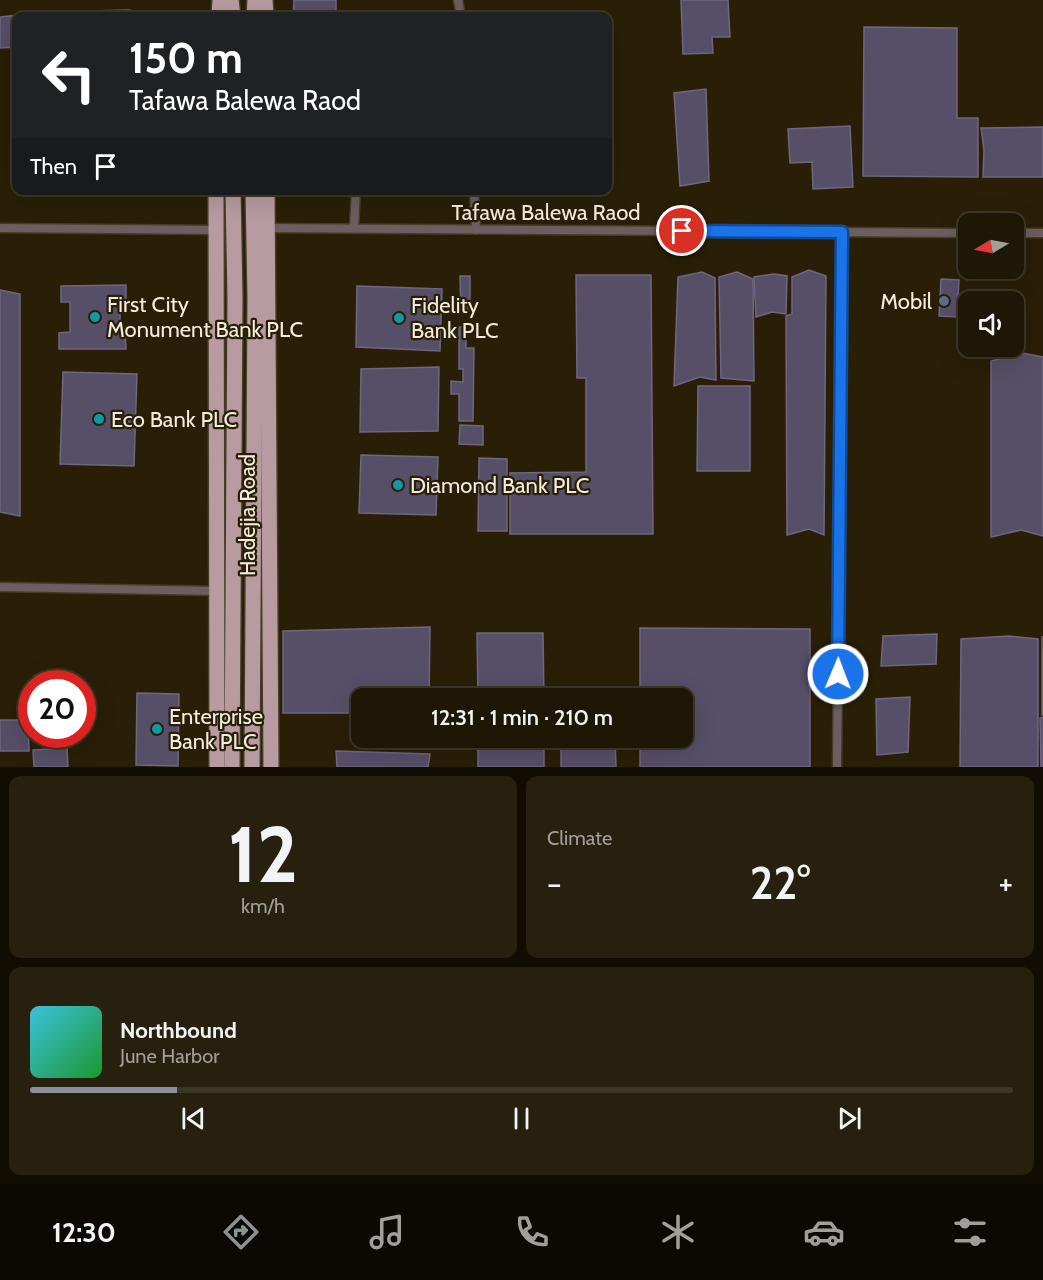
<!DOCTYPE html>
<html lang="en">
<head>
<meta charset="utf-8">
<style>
  body { margin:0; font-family:Cabin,sans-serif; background:#27200f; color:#f1f3f6; height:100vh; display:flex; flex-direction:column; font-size:22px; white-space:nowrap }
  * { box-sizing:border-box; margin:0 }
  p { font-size:20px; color:#a19f9a }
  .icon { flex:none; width:33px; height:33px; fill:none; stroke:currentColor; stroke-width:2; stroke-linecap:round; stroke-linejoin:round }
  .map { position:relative; height:767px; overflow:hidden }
  .sheet { display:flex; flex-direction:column; gap:9px; padding:9px; background:#110d03; flex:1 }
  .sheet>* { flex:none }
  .hud { position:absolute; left:12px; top:12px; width:600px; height:183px; border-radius:12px; box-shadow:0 6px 24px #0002,0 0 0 2px #3c3627; background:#202124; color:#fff; overflow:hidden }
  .needle { width:39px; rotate:260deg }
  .controls { position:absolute; left:958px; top:213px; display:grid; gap:12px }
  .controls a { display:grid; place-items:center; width:66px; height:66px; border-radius:12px; background:#1f1705; box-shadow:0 6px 24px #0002,0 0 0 2px #3c3627; font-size:30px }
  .speed { position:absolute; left:18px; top:670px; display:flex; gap:12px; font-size:30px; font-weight:700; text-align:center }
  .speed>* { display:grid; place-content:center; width:78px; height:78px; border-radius:50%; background:#1f1705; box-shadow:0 6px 24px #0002,0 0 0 2px #3c3627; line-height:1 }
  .speed .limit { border:9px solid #d22; background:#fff; color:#111 }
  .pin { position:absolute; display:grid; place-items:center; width:51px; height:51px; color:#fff; margin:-26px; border:3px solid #fff; border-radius:50%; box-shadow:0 2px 6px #0007 }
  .me { position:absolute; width:66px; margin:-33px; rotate:1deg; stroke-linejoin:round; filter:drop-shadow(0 0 4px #0008) }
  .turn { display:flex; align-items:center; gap:21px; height:126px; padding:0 18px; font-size:27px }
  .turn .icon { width:78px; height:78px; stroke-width:2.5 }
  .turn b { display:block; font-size:42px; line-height:51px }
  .then { display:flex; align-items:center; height:57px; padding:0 18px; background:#0003; gap:12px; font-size:22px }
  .big { font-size:45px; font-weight:600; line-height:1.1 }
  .sheet .card { flex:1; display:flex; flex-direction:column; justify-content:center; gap:9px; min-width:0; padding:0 21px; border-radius:12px; background:#27200f }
  .sheet .dial { align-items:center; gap:0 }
  .dial b { font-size:78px; line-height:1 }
  .song { display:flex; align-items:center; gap:18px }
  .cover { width:72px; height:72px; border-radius:9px; background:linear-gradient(135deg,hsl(190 70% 55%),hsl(130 70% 35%)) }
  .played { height:6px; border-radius:3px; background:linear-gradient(90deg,#8c9099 15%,#3c3627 15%) }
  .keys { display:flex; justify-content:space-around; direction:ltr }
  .heat { display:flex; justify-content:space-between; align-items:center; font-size:33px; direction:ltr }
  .sheet .tiles { flex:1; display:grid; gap:9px; grid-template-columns:1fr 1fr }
  .card:last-child { grid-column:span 2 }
  .trip { position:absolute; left:351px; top:688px; width:342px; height:60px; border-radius:12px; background:#1f1705; box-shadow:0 6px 24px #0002,0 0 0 2px #3c3627; font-weight:600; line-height:60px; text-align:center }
  .tab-bar { display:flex; height:96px; justify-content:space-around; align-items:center; background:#0c0902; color:#a19f9a }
  .tab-bar .icon { width:42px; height:42px }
  .tab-bar .current { color:#8c9099 }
  .tab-bar b { font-size:27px; color:#f1f3f6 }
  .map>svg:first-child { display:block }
  .building { fill:#574e68; stroke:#6f6680; stroke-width:1.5 }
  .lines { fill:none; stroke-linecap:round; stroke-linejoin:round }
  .service-casing { stroke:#453c25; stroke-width:11 }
  .primary-casing { stroke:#453c25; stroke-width:18 }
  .service { stroke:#6b5d60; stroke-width:8 }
  .primary { stroke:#b79ba1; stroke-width:15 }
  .route-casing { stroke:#114b97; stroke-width:15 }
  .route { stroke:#1a73e8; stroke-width:10 }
  .service-dot { fill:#5c6f8a; stroke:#291f07; stroke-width:2 }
  .culture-dot { fill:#0f9aa8; stroke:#291f07; stroke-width:2 }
  .labels { text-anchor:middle; stroke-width:4.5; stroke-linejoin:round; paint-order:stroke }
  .street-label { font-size:22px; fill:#f4eddf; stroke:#291f07 }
  .poi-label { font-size:22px; fill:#f4eddf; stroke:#291f07; text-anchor:start }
</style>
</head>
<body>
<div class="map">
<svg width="1043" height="767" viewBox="0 0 1043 767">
  <rect width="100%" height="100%" fill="#291f07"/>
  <g class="building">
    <path d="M294,0H336V16H293Z"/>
    <path d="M681,0H728L730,37H712L713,53L683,54Z"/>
    <path d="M130,10V16H45V12Z"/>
    <path d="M19,15L16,16V47L0,48V17Z"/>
    <path d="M864,27L957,28V118H978V177L863,176Z"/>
    <path d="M706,89L709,181L680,186L674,93Z"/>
    <path d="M850,126L853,187L813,189L812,162L790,163L788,129Z"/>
    <path d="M1043,127V177H983L984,150L981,128Z"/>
    <path d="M809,270L826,276L824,535L809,529L787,535L786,316L792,314V277Z"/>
    <path d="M702,272L715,278L716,380L700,377L674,386L678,277Z"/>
    <path d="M737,272L753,279L754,381L721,378L719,277Z"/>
    <path d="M774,274L787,276L786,314L772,312L756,317L754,277Z"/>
    <path d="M576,275H651L653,534H510V473L586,472V378H577Z"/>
    <path d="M460,276H470V311L461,313Z"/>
    <path d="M941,279L959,280L957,317L939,316Z"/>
    <path d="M126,285V301H120V333H125L126,349H59V333L70,332V302H61V286Z"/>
    <path d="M357,286L442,289L440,351L356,347Z"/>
    <path d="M0,290L20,294V516L0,512Z"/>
    <path d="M459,327H466V348H474L473,421H459V394H451V381L463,382V369H459Z"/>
    <path d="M1022,353L1043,357V536L1021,530L991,537V361Z"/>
    <path d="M439,367L438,431L360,432L361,369Z"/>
    <path d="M63,372L137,374L134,466L60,464Z"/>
    <path d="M698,386H750V471H697Z"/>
    <path d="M460,425L483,426V445L459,444Z"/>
    <path d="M361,455L438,457L436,515L359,513Z"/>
    <path d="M479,458L507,459V531H478Z"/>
    <path d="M430,627L429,699H362V713H283V631Z"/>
    <path d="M640,628L810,629V767H640V738H682V699H640Z"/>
    <path d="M477,633H543L544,699H478Z"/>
    <path d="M937,634L936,664L881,666L883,636Z"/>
    <path d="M1009,636L1038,639V767H960L961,639Z"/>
    <path d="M1042,636L1043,715H1042Z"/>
    <path d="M137,693L179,694L178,766L136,765Z"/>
    <path d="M910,697L908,752L877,755L876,699Z"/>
    <path d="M1043,717V767H1041L1040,718Z"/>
    <path d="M0,720H28L29,751H0Z"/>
    <rect x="478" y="738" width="66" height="29"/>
    <path d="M561,738H615L616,767H561Z"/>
    <path d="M67,748L68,767H34L33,750Z"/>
    <path d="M336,751L430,754L428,767H337Z"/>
  </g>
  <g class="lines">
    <g class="service-casing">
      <g id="service">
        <path d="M458,0L461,16"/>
        <path d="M474,190L476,230"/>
        <path d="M0,228L216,230"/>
        <path d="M267,228L969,233"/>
        <path d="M354,228L356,190"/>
        <path d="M1014,233H1043"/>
        <path d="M0,587L218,591"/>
        <path d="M837,767L842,232"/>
      </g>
    </g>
    <g class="primary-casing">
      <g id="primary">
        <path d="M231,0L233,16"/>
        <path d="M265,0L266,16"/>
        <path d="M219,16L220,0"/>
        <path d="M254,16L255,0"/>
        <path d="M216,190L217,767"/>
        <path d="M267,190L271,767"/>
        <path d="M232,767L235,297L233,190"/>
        <path d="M252,767L255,297L253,190"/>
      </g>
    </g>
    <use href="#service" class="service"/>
    <use href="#primary" class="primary"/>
  </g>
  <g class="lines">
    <g class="route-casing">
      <path id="route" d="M682,231L842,232L838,674"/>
    </g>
    <use href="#route" class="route"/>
  </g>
  <circle class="service-dot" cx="944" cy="301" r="6"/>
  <g class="culture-dot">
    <circle cx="95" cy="317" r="6"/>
    <circle cx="399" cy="318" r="6"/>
    <circle cx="99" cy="419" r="6"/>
    <circle cx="398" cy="485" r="6"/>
    <circle cx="157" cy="729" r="6"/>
  </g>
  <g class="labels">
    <g class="street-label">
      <text x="546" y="220">Tafawa Balewa Raod</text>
      <text transform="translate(247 515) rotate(-90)" y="8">Hadejia Road</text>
    </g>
    <g class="poi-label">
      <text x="932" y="309" text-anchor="end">Mobil</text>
      <text x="107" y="312">First City<tspan x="107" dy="25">Monument Bank PLC</tspan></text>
      <text x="411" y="313">Fidelity<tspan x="411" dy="25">Bank PLC</tspan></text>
      <text x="111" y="427">Eco Bank PLC</text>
      <text x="410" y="493">Diamond Bank PLC</text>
      <text x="169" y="724">Enterprise<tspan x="169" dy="25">Bank PLC</tspan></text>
    </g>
  </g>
</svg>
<div class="controls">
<a><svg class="needle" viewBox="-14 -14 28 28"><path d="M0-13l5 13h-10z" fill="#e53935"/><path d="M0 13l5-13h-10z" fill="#a19f9a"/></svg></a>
<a><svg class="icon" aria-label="sound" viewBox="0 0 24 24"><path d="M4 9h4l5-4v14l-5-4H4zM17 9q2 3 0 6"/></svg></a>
</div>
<div class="speed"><div class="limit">20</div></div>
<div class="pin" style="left:682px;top:231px;background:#d93025"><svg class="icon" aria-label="arrive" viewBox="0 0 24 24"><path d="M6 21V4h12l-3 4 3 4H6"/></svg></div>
<svg class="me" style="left:838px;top:674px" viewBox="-20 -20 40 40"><circle r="17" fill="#1a73e8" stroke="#fff" stroke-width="3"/><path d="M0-11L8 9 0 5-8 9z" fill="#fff"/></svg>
<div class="trip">12:31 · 1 min · 210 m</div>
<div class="hud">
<div class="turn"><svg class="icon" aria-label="left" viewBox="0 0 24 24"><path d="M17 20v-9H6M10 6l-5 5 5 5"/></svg><div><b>150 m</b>Tafawa Balewa Raod</div></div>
<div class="then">Then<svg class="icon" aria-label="arrive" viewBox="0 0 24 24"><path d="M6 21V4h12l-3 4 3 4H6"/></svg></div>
</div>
</div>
<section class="sheet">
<div class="tiles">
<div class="card dial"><b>12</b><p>km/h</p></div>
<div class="card"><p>Climate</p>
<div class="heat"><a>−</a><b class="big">22°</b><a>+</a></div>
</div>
<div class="card">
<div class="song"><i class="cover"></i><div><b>Northbound</b><p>June Harbor</p></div></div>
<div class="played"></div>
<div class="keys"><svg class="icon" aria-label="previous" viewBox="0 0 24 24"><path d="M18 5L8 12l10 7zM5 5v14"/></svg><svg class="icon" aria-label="pause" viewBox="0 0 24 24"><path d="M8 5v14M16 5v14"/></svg><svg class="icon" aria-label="next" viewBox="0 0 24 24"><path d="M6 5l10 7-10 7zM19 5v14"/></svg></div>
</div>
</div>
</section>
<nav class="tab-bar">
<b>12:30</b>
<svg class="icon current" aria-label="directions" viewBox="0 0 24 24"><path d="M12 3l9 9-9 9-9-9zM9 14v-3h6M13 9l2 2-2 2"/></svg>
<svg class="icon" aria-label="music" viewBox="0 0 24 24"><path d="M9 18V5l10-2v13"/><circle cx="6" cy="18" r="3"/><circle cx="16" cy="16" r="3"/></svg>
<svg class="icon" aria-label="phone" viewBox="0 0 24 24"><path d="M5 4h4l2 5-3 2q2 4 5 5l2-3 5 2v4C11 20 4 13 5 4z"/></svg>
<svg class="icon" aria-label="climate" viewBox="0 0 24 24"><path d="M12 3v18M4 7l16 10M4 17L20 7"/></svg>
<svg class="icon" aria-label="car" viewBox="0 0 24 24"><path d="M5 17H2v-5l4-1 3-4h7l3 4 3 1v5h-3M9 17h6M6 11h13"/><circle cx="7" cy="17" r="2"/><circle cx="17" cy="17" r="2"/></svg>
<svg class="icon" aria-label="filters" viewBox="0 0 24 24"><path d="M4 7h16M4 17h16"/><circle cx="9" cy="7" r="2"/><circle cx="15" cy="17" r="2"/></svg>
</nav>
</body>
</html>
